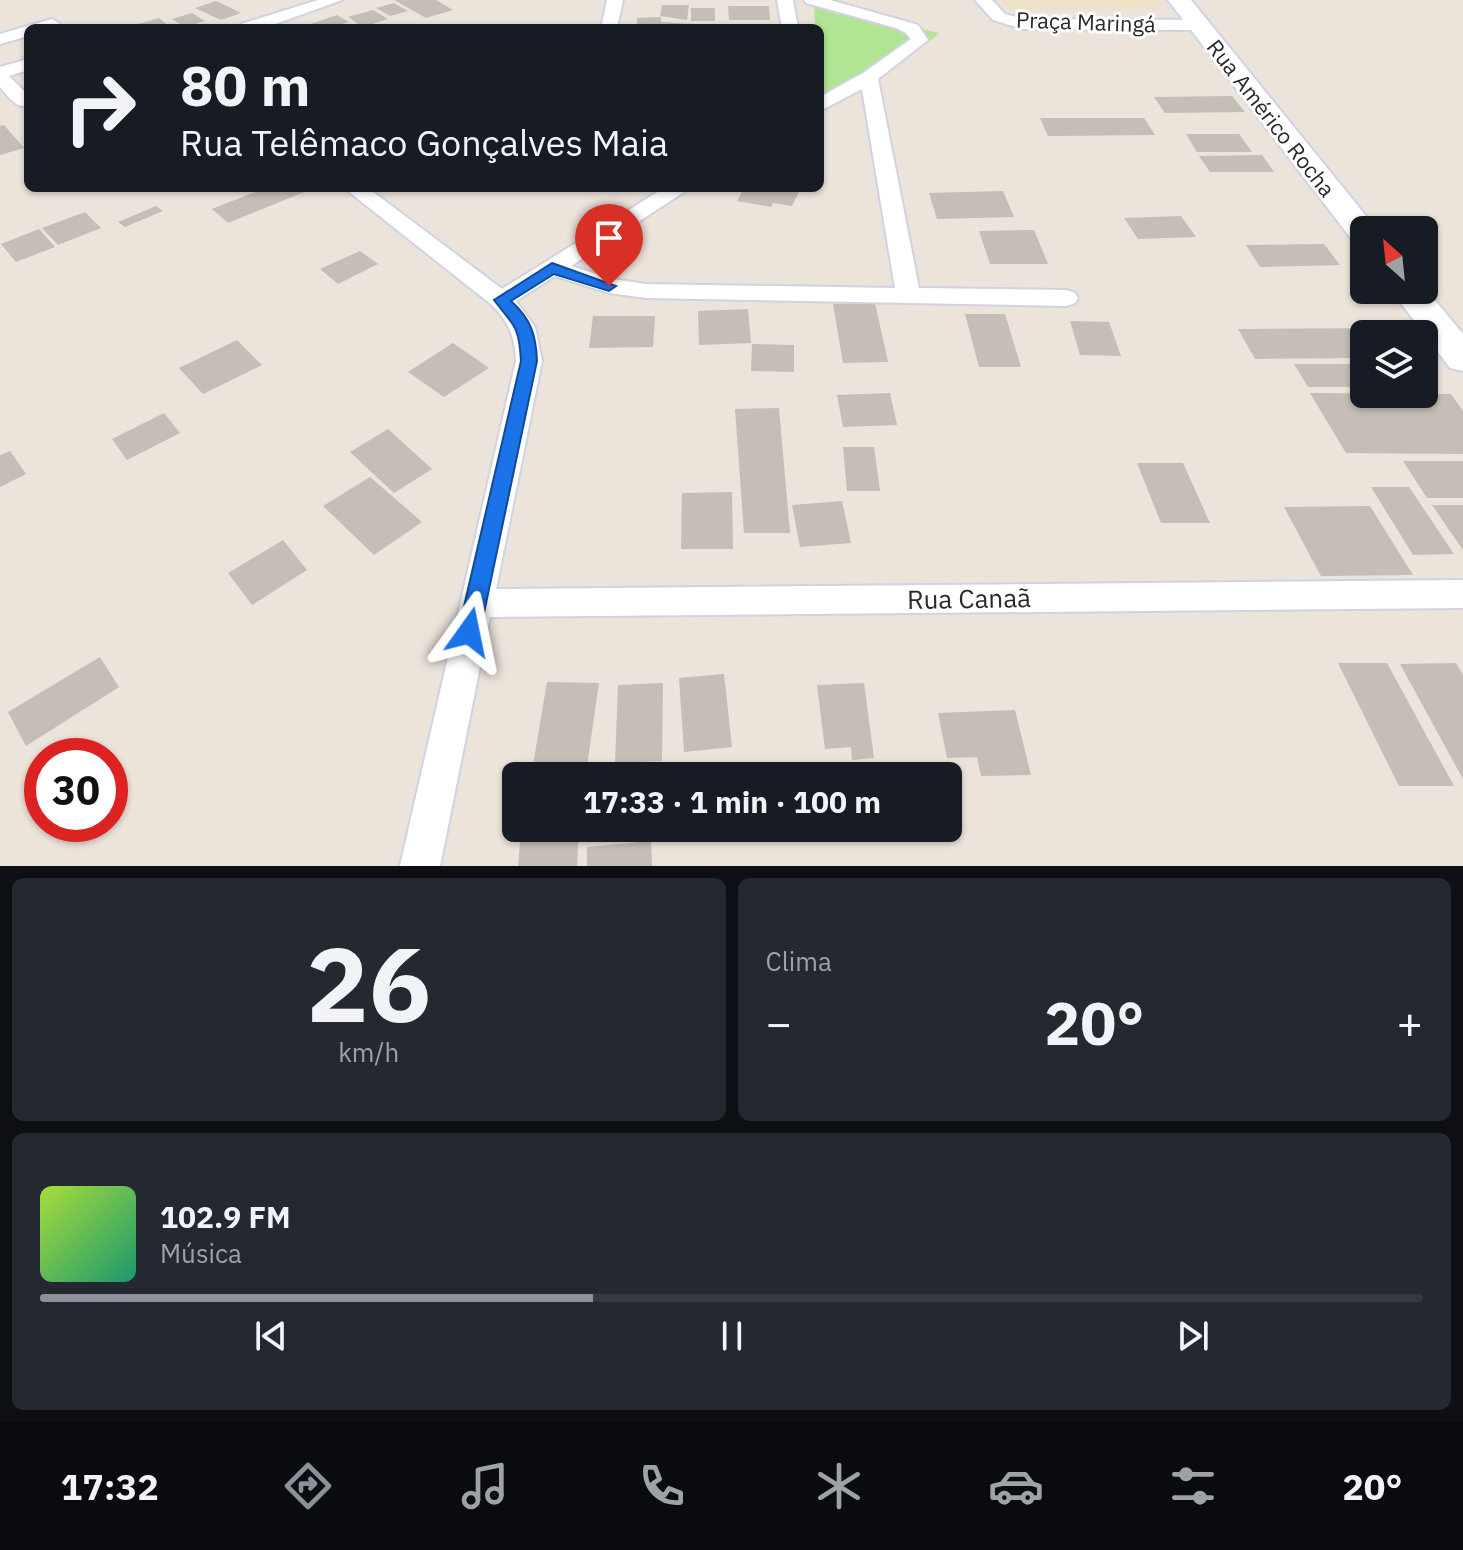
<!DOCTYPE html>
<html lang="pt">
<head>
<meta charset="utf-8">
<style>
  body { margin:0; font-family:"IBM Plex Sans",sans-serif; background:#242831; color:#f1f3f6; height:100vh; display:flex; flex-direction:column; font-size:30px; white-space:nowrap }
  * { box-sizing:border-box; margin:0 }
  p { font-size:26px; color:#9ea1a6 }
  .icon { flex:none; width:44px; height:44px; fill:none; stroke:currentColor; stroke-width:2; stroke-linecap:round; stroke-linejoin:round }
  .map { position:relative; height:866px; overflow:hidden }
  .side { display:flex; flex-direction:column; gap:12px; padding:12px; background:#0d0f14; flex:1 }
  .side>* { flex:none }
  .guide { position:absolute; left:24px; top:24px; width:800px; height:168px; border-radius:12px; box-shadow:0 2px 6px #0004; background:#171b24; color:#f1f3f6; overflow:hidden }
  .needle { width:52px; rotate:333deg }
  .fabs { position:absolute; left:1350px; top:216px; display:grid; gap:16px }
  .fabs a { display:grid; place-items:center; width:88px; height:88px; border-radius:12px; background:#171b24; box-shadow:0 2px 6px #0004; font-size:40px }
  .speed { position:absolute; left:24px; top:738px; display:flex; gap:16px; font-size:40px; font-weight:700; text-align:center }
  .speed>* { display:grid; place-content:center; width:104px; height:104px; border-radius:50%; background:#171b24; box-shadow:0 2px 6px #0004; line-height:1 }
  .speed .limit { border:12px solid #d22; background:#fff; color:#111 }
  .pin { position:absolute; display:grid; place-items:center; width:68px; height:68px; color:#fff; margin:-82px -34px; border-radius:50% 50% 50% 0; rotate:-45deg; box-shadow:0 0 8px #0007 }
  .pin .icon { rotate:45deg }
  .me { position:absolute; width:88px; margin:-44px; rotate:12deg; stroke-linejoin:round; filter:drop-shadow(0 0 6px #0008) }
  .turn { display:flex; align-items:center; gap:28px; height:168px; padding:0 24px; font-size:36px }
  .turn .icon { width:104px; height:104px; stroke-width:2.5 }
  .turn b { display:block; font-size:56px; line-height:68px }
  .big { font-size:60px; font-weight:700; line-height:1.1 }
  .side .widget { flex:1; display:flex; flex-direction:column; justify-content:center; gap:12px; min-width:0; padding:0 28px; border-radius:12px; background:#242831 }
  .side .dial { align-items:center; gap:0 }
  .dial b { font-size:104px; line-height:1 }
  .song { display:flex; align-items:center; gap:24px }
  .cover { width:96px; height:96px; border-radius:12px; background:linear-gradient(135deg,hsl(80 70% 55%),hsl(160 70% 35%)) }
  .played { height:8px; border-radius:4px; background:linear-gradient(90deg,#8c9099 40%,#363941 40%) }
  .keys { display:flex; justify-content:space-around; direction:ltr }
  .heat { display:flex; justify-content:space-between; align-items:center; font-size:44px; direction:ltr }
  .side .tiles { flex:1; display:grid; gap:12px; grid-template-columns:1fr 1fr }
  .widget:last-child { grid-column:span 2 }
  .trip { position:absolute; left:502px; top:762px; width:460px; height:80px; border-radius:12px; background:#171b24; box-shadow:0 2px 6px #0004; font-weight:700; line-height:80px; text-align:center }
  .tabs { display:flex; height:128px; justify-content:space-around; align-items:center; background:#090b0e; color:#9ea1a6 }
  .tabs .icon { width:56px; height:56px }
  .tabs .active { color:#8c9099 }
  .tabs b { font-size:36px; color:#f1f3f6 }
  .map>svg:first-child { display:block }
  .education { fill:#eee1c8 }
  .green { fill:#b1e594 }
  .building { fill:#c4beb6 }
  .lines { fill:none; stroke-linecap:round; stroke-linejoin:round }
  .street-casing { stroke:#cfd3e2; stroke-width:4 }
  .secondary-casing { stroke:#cfd3e2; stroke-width:4 }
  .street { fill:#fff; fill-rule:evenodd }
  .secondary { fill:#fff; fill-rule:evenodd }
  .route { fill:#1a73e8; stroke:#114b97; stroke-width:2 }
  .labels { text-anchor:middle; stroke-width:6; stroke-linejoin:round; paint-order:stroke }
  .far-street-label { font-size:22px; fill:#292929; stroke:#fff }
  .street-label { font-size:26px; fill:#292929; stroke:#fff }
</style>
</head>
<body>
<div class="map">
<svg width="1463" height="866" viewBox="0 0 1463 866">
  <rect width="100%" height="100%" fill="#ece3da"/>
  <path class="education" d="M1001,0H1157L1163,9H1006Z"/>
  <path class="green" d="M814,5L939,33C923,49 840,101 820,97V28H815Z"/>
  <g class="building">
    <path d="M394,0H436L453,10L426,18Z"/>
    <path d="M216,1L241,13L221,20L195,8Z"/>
    <path d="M394,3L408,11L390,16L376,8Z"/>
    <path d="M662,5H689L687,20L660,16Z"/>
    <path d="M728,6H769L770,20H729Z"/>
    <rect x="691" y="8" width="24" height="13"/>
    <path d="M373,10L388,19L363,27L348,17Z"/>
    <path d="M192,13L205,21L185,27L172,19Z"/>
    <path d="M337,15L349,22L331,28H299Z"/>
    <path d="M661,17V22L693,24V28H637V18Z"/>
    <path d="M159,18L169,26L140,28L135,25Z"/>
    <path d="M1232,96L1245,112L1165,113L1154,97Z"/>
    <path d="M1040,118H1144L1155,135L1048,136Z"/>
    <path d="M4,125L24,148L0,155V126Z"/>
    <path d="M1186,134H1239L1252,152H1197Z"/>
    <path d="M1262,155L1274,172H1210L1199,156Z"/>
    <path d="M265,188H298L304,192L228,223L212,209Z"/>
    <path d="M744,188H801L792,206L773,203L771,207L737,201Z"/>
    <path d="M1003,191L1014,217L937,219L929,193Z"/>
    <path d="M156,206L163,211L125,227L118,222Z"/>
    <path d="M85,212L101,228L58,245L42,228Z"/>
    <path d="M1181,216L1196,237L1138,239L1124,218Z"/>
    <path d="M39,229L55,247L16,262L1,244Z"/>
    <path d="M1034,230L1048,264H990L979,231Z"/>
    <path d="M1324,244L1340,265L1260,267L1246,245Z"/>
    <path d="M360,251L378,264L338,284L320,269Z"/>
    <path d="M875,303L888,362L843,363L833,304Z"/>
    <path d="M748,309L751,343L699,345L698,311Z"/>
    <path d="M965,314H1005L1021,367H979Z"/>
    <path d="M593,316H655L653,347L589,348Z"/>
    <path d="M1070,321L1109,322L1121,356L1080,355Z"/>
    <path d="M1388,328L1392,334H1364V358L1255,359L1238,329Z"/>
    <path d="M237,340L262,365L203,394L179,368Z"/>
    <path d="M453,343L489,368L444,397L408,372Z"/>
    <path d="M752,344L794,345V372L751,371Z"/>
    <path d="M1294,364H1364V387H1308Z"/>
    <path d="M890,393L897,425L843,427L837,395Z"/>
    <path d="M1310,393L1451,394L1463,411V454L1346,453Z"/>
    <path d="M779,408L790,533H744L735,409Z"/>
    <path d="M164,413L180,433L127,460L112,439Z"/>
    <path d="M388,429L432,469L394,493L350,452Z"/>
    <path d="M843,447H874L880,491H847Z"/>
    <path d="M10,451L26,474L0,487V455Z"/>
    <path d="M1403,461H1463V498H1427Z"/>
    <path d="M1137,463H1183L1210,523H1161Z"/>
    <path d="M370,477L422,522L374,555L323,506Z"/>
    <path d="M1371,487H1409L1454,554L1413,555Z"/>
    <path d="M732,492L733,549H681L682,493Z"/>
    <path d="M842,501L851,543L800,547L792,505Z"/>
    <path d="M1432,505H1463V550Z"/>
    <path d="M1370,506L1413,575L1321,576L1284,507Z"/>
    <path d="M283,540L307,570L252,605L228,573Z"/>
    <path d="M100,657L119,687L26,746L8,712Z"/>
    <path d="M1338,663H1387L1454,786H1399Z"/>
    <path d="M1456,663L1463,675V779L1400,664Z"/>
    <path d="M724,674L732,747L684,752L679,678Z"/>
    <path d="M547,682L599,683L587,766L533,765Z"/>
    <path d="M663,683L662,761L615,763L618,685Z"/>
    <path d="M864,683L874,758L852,760L851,747L825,749L817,685Z"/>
    <path d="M1015,710L1031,775L981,776L977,757L947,758L938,713Z"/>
    <path d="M579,828L577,866H518L521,831Z"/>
    <path d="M651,841L652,866H587V847Z"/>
  </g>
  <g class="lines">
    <g class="street-casing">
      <g id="street">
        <path d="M318,0H342L264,28H239L241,24Z"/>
        <path d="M607,0H623L617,28H601Z"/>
        <path d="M777,0H793L798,28H782Z"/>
        <path d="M804,0H830L908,22L918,25L928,40L878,79L919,288L1066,290L1075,293L1078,298L1075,303L1066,306L646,298L609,293L555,276L516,301L535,327L542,361L496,589L1463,580V608L490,617L440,866H400L516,361C515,337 509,322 492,305L344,188H368L502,289L664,188H690L571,266L612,279L646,284L895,288L862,89L820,111V97L863,73L911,39L906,33L896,28L806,3Z"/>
        <path d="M975,0H992L1005,14L1023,19L1198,20L1206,25L1198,30L1022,29L993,20Z"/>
        <path d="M52,19L60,24L58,27L28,28V36L0,44V34Z"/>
        <path d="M28,59V70L9,76L28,95V106C15,108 8,96 0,87V67Z"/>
      </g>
    </g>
    <g class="secondary-casing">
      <g id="secondary">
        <path d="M1168,0H1191L1375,227L1377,230H1364V244L1353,241Z"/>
        <path d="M1424,287L1463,334V371L1450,368L1391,290H1424Z"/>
      </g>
    </g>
    <use href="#street" class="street"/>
    <use href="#secondary" class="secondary"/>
  </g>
  <path class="route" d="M552,263L616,286L609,291L554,274L511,301C531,319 536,335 537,361L480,632L477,639L469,642L462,639L458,632L521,361C519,325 514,326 494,300Z"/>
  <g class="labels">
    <g class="far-street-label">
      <text transform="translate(1086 22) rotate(2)" y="8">Praça Maringá</text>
      <text transform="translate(1271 118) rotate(52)" y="8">Rua Américo Rocha</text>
    </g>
    <g class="street-label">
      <text transform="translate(969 599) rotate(-1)" y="9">Rua Canaã</text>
    </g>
  </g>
</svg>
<div class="fabs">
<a><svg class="needle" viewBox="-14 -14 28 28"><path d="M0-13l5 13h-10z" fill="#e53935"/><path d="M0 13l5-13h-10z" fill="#9ea1a6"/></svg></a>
<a><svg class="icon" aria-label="layers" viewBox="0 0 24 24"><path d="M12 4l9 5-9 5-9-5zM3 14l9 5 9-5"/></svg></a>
</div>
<div class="speed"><div class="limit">30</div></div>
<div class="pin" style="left:609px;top:286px;background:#d93025"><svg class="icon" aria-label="arrive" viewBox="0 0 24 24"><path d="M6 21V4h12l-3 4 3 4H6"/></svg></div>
<svg class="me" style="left:469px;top:632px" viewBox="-20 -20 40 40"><path d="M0-17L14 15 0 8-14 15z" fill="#1a73e8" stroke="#fff" stroke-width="4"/></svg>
<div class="trip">17:33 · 1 min · 100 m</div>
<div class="guide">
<div class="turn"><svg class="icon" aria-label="right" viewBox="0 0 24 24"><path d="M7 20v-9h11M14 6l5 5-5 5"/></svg><div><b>80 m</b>Rua Telêmaco Gonçalves Maia</div></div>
</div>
</div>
<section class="side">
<div class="tiles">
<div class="widget dial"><b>26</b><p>km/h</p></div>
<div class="widget"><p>Clima</p>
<div class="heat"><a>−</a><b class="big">20°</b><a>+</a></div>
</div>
<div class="widget">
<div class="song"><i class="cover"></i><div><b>102.9 FM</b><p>Música</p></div></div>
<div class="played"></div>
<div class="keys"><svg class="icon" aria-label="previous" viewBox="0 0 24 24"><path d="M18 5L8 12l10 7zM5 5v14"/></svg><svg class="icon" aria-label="pause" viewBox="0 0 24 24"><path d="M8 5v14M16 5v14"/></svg><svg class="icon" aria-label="next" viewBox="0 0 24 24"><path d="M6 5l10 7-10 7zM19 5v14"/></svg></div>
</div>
</div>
</section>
<nav class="tabs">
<b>17:32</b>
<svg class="icon active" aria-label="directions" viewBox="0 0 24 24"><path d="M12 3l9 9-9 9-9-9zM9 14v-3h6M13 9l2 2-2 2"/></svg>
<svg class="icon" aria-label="music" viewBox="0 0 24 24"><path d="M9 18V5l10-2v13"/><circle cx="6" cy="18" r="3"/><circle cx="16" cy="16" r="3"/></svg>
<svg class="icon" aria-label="phone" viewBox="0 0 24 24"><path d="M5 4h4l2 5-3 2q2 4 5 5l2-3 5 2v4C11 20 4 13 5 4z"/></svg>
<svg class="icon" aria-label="climate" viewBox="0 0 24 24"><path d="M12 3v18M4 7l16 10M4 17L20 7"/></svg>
<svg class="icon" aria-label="car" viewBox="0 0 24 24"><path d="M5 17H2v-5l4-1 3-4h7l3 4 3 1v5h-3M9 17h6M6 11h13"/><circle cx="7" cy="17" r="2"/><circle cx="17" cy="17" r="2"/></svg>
<svg class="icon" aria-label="filters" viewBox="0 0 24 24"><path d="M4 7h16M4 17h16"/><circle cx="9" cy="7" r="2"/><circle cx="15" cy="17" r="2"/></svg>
<b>20°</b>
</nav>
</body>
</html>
